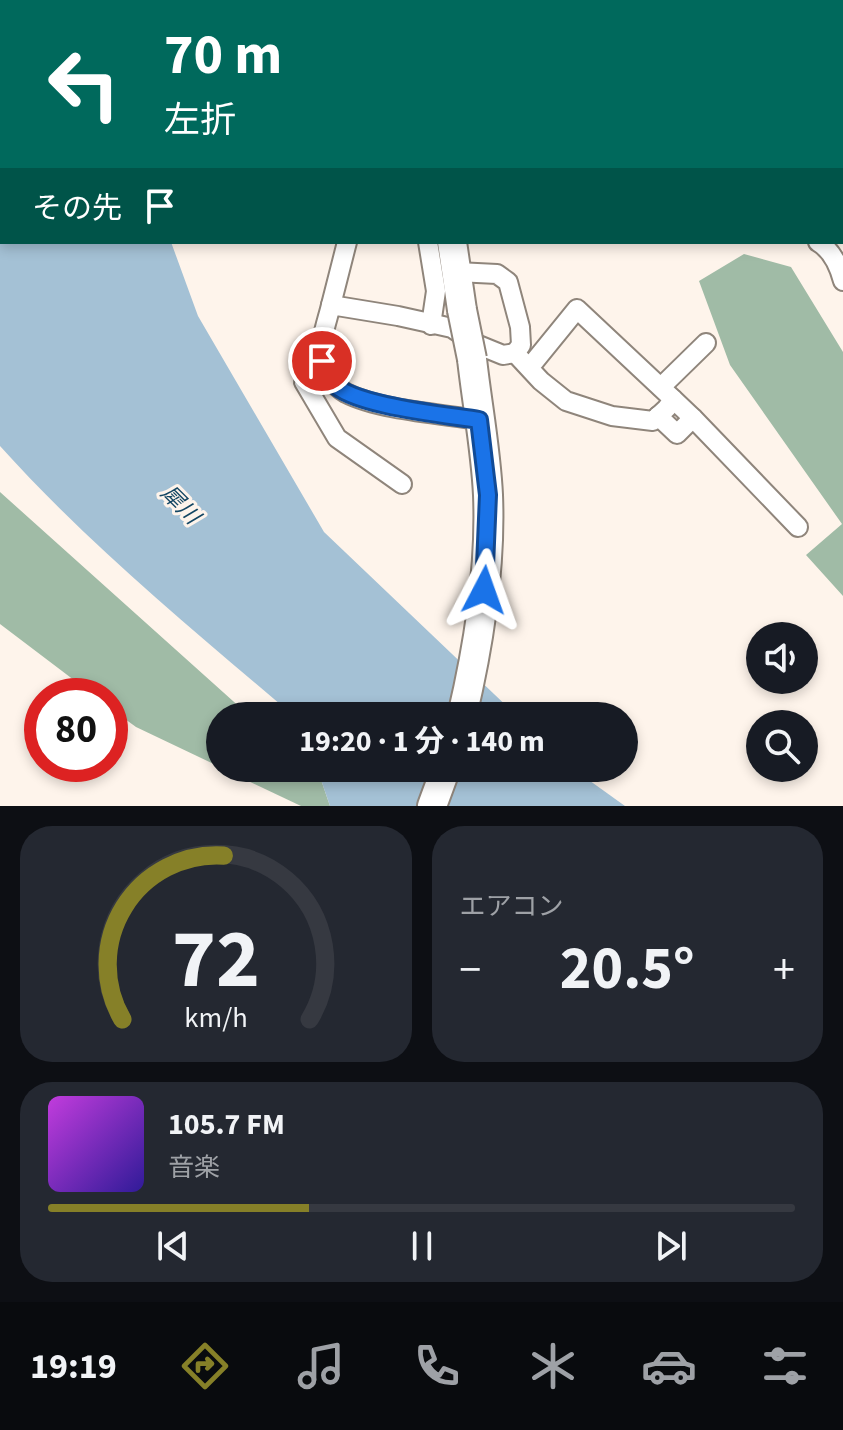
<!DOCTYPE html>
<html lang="ja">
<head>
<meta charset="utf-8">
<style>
  body { margin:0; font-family:"Source Sans 3","Noto Sans JP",sans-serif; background:#242831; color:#f1f3f6; height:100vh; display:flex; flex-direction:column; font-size:30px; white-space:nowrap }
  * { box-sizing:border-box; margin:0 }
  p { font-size:26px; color:#9ea1a6 }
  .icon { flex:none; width:44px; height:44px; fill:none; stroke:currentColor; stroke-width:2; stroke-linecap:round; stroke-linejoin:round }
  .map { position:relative; height:806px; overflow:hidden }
  .panel { display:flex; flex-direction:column; gap:20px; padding:20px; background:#0d0f14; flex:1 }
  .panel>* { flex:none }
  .banner { position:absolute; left:0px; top:0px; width:844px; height:244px; box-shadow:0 4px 12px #0003; background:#00695c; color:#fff; overflow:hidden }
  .tools { position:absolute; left:746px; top:622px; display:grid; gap:16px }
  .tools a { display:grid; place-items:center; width:72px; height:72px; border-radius:50%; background:#171b24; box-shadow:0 4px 12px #0003; font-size:40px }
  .speed { position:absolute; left:24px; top:678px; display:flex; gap:16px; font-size:40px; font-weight:700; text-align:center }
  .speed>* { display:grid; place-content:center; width:104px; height:104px; border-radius:50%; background:#171b24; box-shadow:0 4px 12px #0003; line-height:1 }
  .speed .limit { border:12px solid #d22; background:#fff; color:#111 }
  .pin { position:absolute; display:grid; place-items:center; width:68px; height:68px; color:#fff; margin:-34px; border:4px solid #fff; border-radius:50%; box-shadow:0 2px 8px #0007 }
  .me { position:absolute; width:88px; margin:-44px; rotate:4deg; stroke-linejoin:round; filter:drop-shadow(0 0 6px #0008) }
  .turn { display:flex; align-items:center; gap:28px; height:168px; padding:0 32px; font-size:36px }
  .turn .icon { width:104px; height:104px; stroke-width:2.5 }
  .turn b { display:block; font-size:56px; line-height:68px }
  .then { display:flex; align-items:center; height:76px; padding:0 32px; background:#0003; gap:16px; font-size:30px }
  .big { font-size:60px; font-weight:700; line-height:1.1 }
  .panel .tile { flex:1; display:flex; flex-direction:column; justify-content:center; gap:12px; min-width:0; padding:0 28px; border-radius:32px; background:#242831 }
  .panel .dial { align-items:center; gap:0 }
  .dial svg { height:208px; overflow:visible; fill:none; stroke:#363941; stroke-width:7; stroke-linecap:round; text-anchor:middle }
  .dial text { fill:#f1f3f6; stroke:none }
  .song { display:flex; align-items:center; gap:24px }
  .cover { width:96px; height:96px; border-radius:12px; background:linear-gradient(135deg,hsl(290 70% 55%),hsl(250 70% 35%)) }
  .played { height:8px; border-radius:4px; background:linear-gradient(90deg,#868028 35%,#363941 35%) }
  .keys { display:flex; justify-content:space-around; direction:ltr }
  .heat { display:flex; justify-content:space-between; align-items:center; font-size:44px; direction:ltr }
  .panel .tiles { flex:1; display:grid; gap:20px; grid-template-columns:1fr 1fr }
  .tile:last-child { grid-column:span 2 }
  .trip { position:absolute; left:206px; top:702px; width:432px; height:80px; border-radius:40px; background:#171b24; box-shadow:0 4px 12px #0003; font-weight:700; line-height:80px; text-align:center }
  .dock { display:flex; height:128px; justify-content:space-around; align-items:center; background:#090b0e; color:#9ea1a6 }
  .dock .icon { width:56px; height:56px }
  .dock .selected { color:#868028 }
  .dock b { font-size:36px; color:#f1f3f6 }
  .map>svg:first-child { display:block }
  .forest { fill:#a0bba6 }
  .water { fill:#a4c1d5 }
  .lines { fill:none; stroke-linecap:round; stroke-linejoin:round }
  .river { stroke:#a4c1d5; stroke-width:32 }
  .minor-casing { stroke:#8f857b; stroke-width:22 }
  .trunk-casing { stroke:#8f857b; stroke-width:32 }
  .minor { stroke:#fff; stroke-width:18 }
  .trunk { stroke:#fff; stroke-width:28 }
  .trunk-bridge-casing { stroke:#8f857b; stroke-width:32; stroke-linecap:butt }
  .trunk-bridge { stroke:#fff; stroke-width:28 }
  .route-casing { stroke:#114b97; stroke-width:20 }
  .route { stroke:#1a73e8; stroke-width:14 }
  .labels { text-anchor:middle; stroke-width:6; stroke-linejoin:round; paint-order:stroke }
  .water-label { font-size:22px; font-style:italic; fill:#134663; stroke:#fef4eb }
</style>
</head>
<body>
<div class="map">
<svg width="843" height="806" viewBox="0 0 843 806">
  <rect width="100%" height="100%" fill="#fef4eb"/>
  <g class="forest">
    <path d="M756,0H843V186L842,2H759Z"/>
    <path d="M744,254L791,267L843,352V596L806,555L842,524L730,365L699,281Z"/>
    <path d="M0,492L243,710L273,716H220V767L136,727L110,708V696H95L0,624Z"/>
    <path d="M221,768H317L330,806H301Z"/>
  </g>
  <g class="water">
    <path d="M0,0H88L89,2H2V242H171L198,316L324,532L517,716H294C193,630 89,545 0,446Z"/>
    <path d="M317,768H572L625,806H330Z"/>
  </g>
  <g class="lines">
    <g class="river">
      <path d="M127,0L132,2"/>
      <path d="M98,2L102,0"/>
      <path d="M181,2L183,0"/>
    </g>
    <g class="minor-casing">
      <g id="minor">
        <path d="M354,0V2"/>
        <path d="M476,0L477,2"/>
        <path d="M242,2L243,0"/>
        <path d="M428,242L436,291L431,325"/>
        <path d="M818,242C832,250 839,266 843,281"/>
        <path d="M457,272L497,274L508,282L520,327L521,345L515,353L503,355L476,344L452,328L398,316L331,305C327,322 319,342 322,359C324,373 335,387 346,393C379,410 442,414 479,420"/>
        <path d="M331,305L347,242"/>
        <path d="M322,342L309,358L304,382L337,438L402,484"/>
        <path d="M515,353L541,381L566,401L612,416L653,421L667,408L673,399L577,309L529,368"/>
        <path d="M661,387L706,343"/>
        <path d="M658,416L677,434L693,418L673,399"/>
        <path d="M693,418L798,527"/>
      </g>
    </g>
    <g class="trunk-casing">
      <g id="trunk">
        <path d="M410,0L411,2"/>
        <path d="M452,242L462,310"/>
        <path d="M462,716C479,644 491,569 488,495C486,450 477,404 472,359"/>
        <path d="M432,806L446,768"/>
      </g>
    </g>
    <use href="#minor" class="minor"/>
    <use href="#trunk" class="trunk"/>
    <g class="trunk-bridge-casing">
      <path id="trunk-bridge" d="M462,310L472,359"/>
    </g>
    <use href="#trunk-bridge" class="trunk-bridge"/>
  </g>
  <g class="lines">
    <g class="route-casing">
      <path id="route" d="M322,361C325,368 328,377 333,383C352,406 449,415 479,420L488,495L484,590"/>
    </g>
    <use href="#route" class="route"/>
  </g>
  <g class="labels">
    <g class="water-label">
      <text transform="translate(181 504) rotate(45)" y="8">犀川</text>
    </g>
  </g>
</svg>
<div class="tools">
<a><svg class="icon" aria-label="sound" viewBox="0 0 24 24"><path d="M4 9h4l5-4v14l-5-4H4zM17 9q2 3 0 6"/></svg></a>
<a><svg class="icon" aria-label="search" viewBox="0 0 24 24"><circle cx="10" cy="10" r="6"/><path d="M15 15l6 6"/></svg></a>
</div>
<div class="speed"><div class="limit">80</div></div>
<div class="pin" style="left:322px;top:361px;background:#d93025"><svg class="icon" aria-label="arrive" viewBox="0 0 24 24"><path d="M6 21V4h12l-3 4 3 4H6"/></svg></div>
<svg class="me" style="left:484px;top:590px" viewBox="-20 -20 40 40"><path d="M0-17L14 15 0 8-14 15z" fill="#1a73e8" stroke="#fff" stroke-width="4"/></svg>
<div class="trip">19:20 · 1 分 · 140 m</div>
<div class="banner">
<div class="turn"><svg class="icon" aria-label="left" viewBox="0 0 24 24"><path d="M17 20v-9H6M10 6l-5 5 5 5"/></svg><div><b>70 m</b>左折</div></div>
<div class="then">その先<svg class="icon" aria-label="arrive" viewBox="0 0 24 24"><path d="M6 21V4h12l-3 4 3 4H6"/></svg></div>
</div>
</div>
<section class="panel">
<div class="tiles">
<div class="tile dial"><svg viewBox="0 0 100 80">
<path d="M14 69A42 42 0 1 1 86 69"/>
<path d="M14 69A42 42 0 0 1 53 6" stroke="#868028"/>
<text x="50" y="56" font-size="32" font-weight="700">72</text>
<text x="50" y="72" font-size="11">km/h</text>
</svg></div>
<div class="tile"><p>エアコン</p>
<div class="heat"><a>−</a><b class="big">20.5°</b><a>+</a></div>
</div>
<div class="tile">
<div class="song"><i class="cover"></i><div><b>105.7 FM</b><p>音楽</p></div></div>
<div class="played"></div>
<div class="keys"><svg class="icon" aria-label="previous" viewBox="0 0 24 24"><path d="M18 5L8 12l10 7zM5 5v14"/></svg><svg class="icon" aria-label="pause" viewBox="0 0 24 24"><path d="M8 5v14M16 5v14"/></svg><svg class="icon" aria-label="next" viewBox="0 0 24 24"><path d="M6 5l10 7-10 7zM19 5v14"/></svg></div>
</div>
</div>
</section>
<nav class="dock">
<b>19:19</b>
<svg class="icon selected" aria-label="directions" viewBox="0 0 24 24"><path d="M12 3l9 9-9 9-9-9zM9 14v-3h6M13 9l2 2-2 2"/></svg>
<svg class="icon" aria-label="music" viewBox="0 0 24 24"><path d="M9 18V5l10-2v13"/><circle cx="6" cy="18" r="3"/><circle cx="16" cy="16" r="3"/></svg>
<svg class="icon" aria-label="phone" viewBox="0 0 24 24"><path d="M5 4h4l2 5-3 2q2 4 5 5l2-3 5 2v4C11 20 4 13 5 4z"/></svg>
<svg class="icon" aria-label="climate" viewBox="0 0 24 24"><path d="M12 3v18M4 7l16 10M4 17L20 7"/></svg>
<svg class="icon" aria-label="car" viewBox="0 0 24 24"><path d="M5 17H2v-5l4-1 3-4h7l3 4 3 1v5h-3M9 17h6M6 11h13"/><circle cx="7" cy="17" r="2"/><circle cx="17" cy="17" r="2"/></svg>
<svg class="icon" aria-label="filters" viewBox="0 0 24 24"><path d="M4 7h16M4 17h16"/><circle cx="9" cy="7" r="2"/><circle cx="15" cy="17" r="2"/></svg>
</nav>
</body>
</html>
